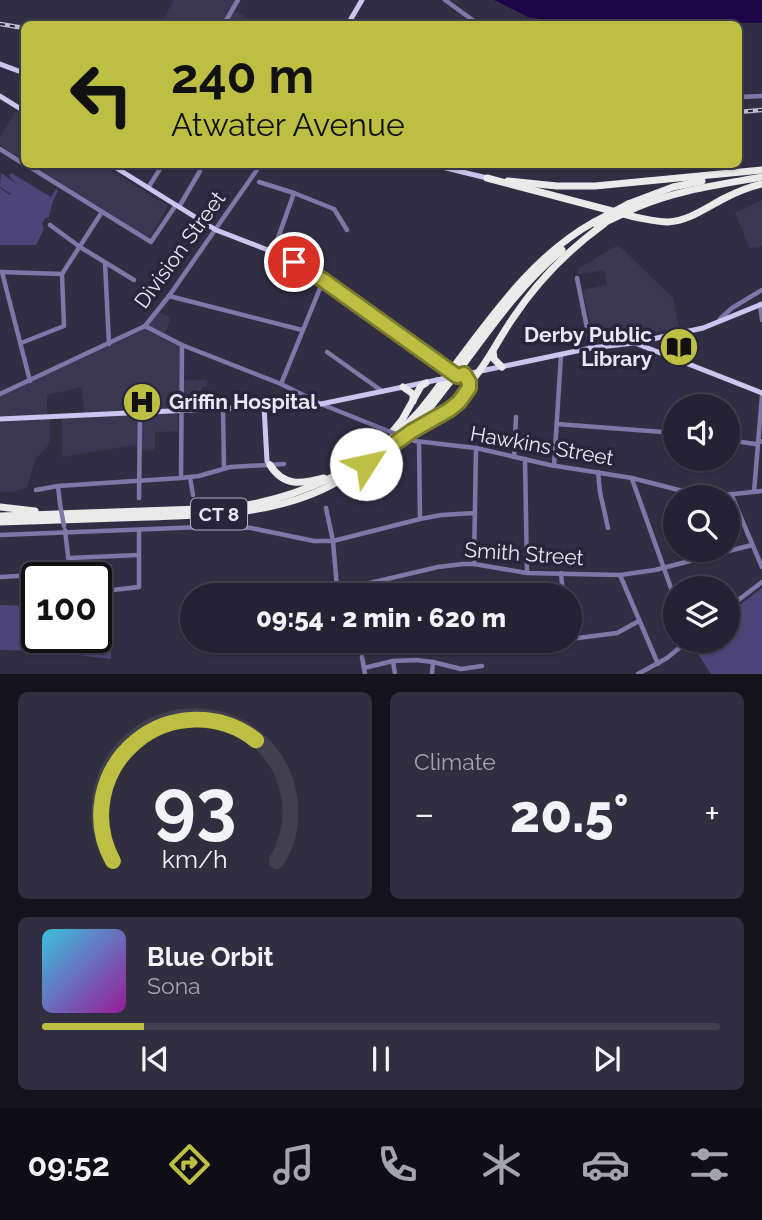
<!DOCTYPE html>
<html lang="en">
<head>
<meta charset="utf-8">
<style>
  body { margin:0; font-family:Raleway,sans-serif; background:#312f3f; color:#f1f3f6; height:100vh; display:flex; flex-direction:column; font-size:26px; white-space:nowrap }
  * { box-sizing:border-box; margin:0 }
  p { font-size:23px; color:#a3a4ac }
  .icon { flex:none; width:38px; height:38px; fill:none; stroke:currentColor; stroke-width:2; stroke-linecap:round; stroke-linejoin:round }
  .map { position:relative; height:674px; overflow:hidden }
  .details { display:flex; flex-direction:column; gap:18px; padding:18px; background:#14131c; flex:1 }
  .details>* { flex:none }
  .banner { position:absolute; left:21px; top:21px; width:721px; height:147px; border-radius:10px; box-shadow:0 2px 5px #0004,0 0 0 2px #423f4e; background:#bdbf43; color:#111; overflow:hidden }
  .buttons { position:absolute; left:663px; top:394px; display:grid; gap:14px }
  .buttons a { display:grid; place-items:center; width:77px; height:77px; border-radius:50%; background:#252233; box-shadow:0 2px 5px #0004,0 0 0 2px #423f4e; font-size:35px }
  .speed { position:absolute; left:21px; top:562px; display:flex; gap:14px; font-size:35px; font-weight:700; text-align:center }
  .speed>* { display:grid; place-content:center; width:91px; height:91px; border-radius:50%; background:#252233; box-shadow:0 2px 5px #0004,0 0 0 2px #423f4e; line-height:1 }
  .speed .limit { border:4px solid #111; border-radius:10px; background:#fff; color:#111 }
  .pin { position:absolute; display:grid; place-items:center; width:60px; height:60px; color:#fff; margin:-30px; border:4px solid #fff; border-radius:50%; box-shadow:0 2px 7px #0007 }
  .me { position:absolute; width:77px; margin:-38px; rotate:55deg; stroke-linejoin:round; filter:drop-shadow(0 0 5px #0008) }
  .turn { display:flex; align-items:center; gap:24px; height:147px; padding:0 35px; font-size:32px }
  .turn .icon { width:91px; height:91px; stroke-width:2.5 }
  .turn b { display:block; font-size:49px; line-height:60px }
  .big { font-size:52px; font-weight:800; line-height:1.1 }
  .details .widget { flex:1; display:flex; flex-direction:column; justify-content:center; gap:10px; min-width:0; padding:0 24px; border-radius:10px; background:#312f3f }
  .details .dial { align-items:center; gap:0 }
  .dial svg { height:182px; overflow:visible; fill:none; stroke:#423f4e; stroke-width:7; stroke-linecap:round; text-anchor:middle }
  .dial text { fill:#f1f3f6; stroke:none }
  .song { display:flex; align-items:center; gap:21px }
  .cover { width:84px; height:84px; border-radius:10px; background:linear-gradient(135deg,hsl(190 70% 55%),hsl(300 70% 35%)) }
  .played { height:7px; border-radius:4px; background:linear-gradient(90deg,#bdbf43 15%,#423f4e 15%) }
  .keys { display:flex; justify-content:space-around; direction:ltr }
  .heat { display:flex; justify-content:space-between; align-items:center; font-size:38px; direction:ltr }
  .details .tiles { flex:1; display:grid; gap:18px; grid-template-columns:1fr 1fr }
  .widget:last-child { grid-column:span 2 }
  .trip { position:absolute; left:180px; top:583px; width:402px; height:70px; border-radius:35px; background:#252233; box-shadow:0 2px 5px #0004,0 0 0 2px #423f4e; font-weight:800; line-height:70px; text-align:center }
  .menu { display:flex; height:112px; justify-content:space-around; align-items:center; background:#0f0e14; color:#a3a4ac }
  .menu .icon { width:49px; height:49px }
  .menu .active { color:#bdbf43 }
  .menu b { font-size:32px; color:#f1f3f6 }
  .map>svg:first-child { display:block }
  .built { fill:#3b3753 }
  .green { fill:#4d4478 }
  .water { fill:#1d0645 }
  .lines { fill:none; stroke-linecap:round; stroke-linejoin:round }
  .minor { stroke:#7e77a8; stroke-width:4.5 }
  .major { stroke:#cbc6ef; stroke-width:5 }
  .highway { stroke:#eaeaea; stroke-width:7 }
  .rail-casing { stroke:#bfbdcd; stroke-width:4.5 }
  .rail { stroke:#28243a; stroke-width:2; stroke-dasharray:5; stroke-linecap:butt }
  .minor-bridge { stroke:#7e77a8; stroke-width:4.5 }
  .major-bridge { stroke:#cbc6ef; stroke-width:5 }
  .highway-bridge { stroke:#eaeaea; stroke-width:7 }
  .route-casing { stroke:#7b7c2c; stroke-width:18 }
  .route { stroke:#bdbf43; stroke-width:12 }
  .labels { text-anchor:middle; stroke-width:7; stroke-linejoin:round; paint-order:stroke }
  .shield { fill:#28243a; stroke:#aeacbd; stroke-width:2 }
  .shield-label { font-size:19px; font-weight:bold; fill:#e8e7f5 }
  .street-label { font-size:21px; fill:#e8e7f5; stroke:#28243a }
  .poi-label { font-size:21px; font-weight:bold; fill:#e8e7f5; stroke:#28243a; text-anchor:end }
</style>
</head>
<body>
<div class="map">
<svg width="762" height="674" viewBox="0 0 762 674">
  <rect width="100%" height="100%" fill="#312e44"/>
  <g class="built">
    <path d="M174,0H236L231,9L245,16L242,24H161Z"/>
    <path d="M16,111L24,116V160L0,145V137Z"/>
    <path d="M31,165H102L168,206L149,238Z"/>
    <path d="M762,200V246L750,248L735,213Z"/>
    <path d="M618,245L673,298L679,328L594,342L583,290L607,285L604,270L579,274L578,269Z"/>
    <path d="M157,311L171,318L164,335L182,345V380H207V387H202V409L178,411V431L155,432V451L139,450L135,445L62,457V416L84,415L82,387L47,395V413L50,420V443L39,456L36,458L27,487L14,492H0V394L147,327Z"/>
  </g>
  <g class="green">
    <path d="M1,173L17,184L9,176L11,173L51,197L56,189L58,191L53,201L49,217L45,218L42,224L44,229L36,245H0V188L10,195L11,194L0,187Z"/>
    <path d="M762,588V674H711L692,645L697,641L728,640V614Z"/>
    <path d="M0,605L37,606V637H96V607L109,608L111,659L44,651L0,650Z"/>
  </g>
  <path class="water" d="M494,0H762V23L558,22L528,17Z"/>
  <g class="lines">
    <g class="minor">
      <path d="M445,0L478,24"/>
      <path d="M224,24L238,0"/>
      <path d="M738,97L762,96"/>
      <path d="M0,149L24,164"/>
      <path d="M25,164L151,242L176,205"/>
      <path d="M259,182L294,193L334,209L347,230"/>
      <path d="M148,188L163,164"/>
      <path d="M179,207L200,171"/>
      <path d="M50,225L80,247L134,280"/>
      <path d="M273,252L294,193"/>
      <path d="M105,263L109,344"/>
      <path d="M0,272L62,274"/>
      <path d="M2,272L30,381"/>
      <path d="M62,274L102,212"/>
      <path d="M577,278L591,348"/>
      <path d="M169,296L302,330"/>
      <path d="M760,304L762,320"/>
      <path d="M720,319L732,308L762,290"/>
      <path d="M145,326L182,345L281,384L321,404L383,429"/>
      <path d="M21,343L64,326L62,274"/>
      <path d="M327,352L382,391"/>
      <path d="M281,384L323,281"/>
      <path d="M0,394L145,326L169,296L261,164"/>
      <path d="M223,408L224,468"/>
      <path d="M557,424L676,433"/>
      <path d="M728,440L755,444L762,441"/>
      <path d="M415,441L476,448L550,465L632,478L706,497L762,491"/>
      <path d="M419,442L420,519"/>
      <path d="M514,457L516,417"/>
      <path d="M525,459L527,573"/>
      <path d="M554,466L561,355"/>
      <path d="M598,472L600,492L608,528"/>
      <path d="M190,477L193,495"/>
      <path d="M181,478L182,345"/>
      <path d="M632,479L676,602"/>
      <path d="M58,486L60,504"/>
      <path d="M36,490L58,486L181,478L199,476L230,467L284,464"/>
      <path d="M754,492L762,396"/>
      <path d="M731,494L762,567"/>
      <path d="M139,498L140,413"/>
      <path d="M326,508L333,541L337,588L340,590L438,567L463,564H474L527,573L620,575L655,570L752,545"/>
      <path d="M65,530L70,573"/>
      <path d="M0,535L228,526L251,528L314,541H333L420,519L441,515L475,513"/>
      <path d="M69,558L139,555"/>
      <path d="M474,564L476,448"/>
      <path d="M561,573L563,595"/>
      <path d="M620,575L658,664"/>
      <path d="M0,577L70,573L71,578"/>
      <path d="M96,592L139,587V530"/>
      <path d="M728,608L762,582"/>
      <path d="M570,639L617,633L639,621"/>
      <path d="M428,640L467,650L555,640"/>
      <path d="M352,645H371L394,640"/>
      <path d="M362,657L365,674"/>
      <path d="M393,661L395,674"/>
      <path d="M364,668L393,661L416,660L433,662L461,669L482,666"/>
      <path d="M432,674L433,662"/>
      <path d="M638,674L667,658L689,640"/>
    </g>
    <g class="major">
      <path d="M348,24L362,0"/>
      <path d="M0,64L24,73"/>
      <path d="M0,96L24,111"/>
      <path d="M110,164L216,230L273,252L302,267L446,368"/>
      <path d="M430,164L487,178"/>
      <path d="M635,343L762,393"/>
      <path d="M457,376L591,348L634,343L703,328L762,304"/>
      <path d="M264,406L267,461L270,465"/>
      <path d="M0,419L321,404L437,380"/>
    </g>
    <g class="highway">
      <path d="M487,178L635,217C646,219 657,222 668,222C689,221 707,207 725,198C737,192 749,187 762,184"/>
      <path d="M508,181L557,186H595L762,170"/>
      <path d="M628,204L673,187L702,181"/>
      <path d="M635,208C677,190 717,185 762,177"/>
      <path d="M493,351L494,359L502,367"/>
      <path d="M464,374L468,380L469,388"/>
      <path d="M403,387L413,394V401"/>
      <path d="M412,428C430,410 444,389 460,369C491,327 521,284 562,250"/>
      <path d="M393,431L402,420L421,386L426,383"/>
      <path d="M270,465C284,487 301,484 324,478"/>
      <path d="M0,507L35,511"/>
      <path d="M0,516L228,508C299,499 365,469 415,416C427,403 437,388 448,374C491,318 531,257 594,222"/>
      <path d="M0,522C50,520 99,519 149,517C205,515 260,515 312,494C349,479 379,455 411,432C438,413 460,412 474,378C489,360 499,338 513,318C537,282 568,250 604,224"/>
    </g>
    <g class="rail-casing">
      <g id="rail">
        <path d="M0,24L24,28"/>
        <path d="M738,112L762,110"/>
      </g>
    </g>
    <use href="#rail" class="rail"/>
    <g class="minor-bridge">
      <path d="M383,429L415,441"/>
      <path d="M60,504L64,526"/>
    </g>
    <g class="major-bridge">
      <path d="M446,368L457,376"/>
      <path d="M437,380L457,376"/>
    </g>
    <g class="highway-bridge">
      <path d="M594,222L628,204"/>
      <path d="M597,226L635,208"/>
    </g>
  </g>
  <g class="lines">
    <g class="route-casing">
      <path id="route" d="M294,262L323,280L457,376L464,374L469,382V388L459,402L449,410L412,431L366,464"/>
    </g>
    <use href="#route" class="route"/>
  </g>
  <defs>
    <g id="library-disc" transform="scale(2.0125)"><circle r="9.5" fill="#bdbf43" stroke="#28243a"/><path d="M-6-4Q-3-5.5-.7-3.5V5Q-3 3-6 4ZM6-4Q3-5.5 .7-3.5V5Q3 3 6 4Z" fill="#111"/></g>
    <g id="hospital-disc" transform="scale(2.0125)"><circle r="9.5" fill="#bdbf43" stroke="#28243a"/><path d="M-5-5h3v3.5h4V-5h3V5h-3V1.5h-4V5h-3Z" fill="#111"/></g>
  </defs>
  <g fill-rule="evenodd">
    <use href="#library-disc" x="679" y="347"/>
    <use href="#hospital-disc" x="142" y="402"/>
  </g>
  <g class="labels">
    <rect class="shield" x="191" y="498.5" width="56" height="31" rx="5"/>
    <g class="shield-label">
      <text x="219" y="521">CT 8</text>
    </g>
    <g class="street-label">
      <text transform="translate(180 250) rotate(-54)" y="7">Division Street</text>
      <text transform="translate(542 446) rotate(10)" y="7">Hawkins Street</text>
      <text transform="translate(524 554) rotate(4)" y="7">Smith Street</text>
    </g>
    <g class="poi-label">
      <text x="652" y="342">Derby Public<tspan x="652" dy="24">Library</tspan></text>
      <text x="169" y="409" text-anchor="start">Griffin Hospital</text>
    </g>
  </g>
</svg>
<div class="buttons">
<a><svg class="icon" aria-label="sound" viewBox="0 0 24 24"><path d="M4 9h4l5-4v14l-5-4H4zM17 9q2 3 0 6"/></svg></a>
<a><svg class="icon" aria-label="search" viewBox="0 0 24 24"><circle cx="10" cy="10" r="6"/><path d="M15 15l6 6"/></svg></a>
<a><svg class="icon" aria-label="layers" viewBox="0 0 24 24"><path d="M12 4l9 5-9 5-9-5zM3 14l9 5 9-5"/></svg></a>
</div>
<div class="speed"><div class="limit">100</div></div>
<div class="pin" style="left:294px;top:262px;background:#d93025"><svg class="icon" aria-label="arrive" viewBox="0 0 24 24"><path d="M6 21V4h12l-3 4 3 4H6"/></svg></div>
<svg class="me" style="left:366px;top:464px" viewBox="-20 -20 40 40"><circle r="19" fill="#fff"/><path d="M0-13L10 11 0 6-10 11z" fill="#bdbf43"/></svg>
<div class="trip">09:54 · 2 min · 620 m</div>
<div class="banner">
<div class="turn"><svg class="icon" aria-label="left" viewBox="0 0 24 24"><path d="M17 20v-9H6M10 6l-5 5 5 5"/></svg><div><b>240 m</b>Atwater Avenue</div></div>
</div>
</div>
<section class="details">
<div class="tiles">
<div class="widget dial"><svg viewBox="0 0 100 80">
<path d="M14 69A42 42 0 1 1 86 69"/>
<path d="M14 69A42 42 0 0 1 77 16" stroke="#bdbf43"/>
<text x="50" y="56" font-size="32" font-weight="700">93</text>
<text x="50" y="72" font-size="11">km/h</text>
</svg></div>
<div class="widget"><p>Climate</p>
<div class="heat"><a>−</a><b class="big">20.5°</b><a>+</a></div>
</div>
<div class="widget">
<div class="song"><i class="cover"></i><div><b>Blue Orbit</b><p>Sona</p></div></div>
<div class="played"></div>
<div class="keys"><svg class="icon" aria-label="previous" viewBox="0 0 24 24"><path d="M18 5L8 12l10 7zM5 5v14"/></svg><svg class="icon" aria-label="pause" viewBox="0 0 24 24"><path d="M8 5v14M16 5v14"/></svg><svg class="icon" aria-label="next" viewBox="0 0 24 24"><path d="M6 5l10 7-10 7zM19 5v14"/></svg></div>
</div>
</div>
</section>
<nav class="menu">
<b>09:52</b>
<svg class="icon active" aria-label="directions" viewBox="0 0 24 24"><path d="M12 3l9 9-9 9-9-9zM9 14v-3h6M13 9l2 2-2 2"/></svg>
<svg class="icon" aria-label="music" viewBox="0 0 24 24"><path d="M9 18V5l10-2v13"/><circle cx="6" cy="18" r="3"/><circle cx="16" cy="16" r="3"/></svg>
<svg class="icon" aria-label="phone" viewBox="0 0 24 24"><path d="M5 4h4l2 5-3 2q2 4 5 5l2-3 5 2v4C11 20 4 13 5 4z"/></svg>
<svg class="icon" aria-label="climate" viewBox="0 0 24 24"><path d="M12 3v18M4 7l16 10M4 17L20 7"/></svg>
<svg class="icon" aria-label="car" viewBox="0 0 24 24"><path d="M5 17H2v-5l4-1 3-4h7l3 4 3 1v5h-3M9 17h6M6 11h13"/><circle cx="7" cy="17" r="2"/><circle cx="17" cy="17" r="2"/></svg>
<svg class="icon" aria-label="filters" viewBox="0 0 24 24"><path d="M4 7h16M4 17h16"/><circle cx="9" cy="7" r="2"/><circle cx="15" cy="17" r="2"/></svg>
</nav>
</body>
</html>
